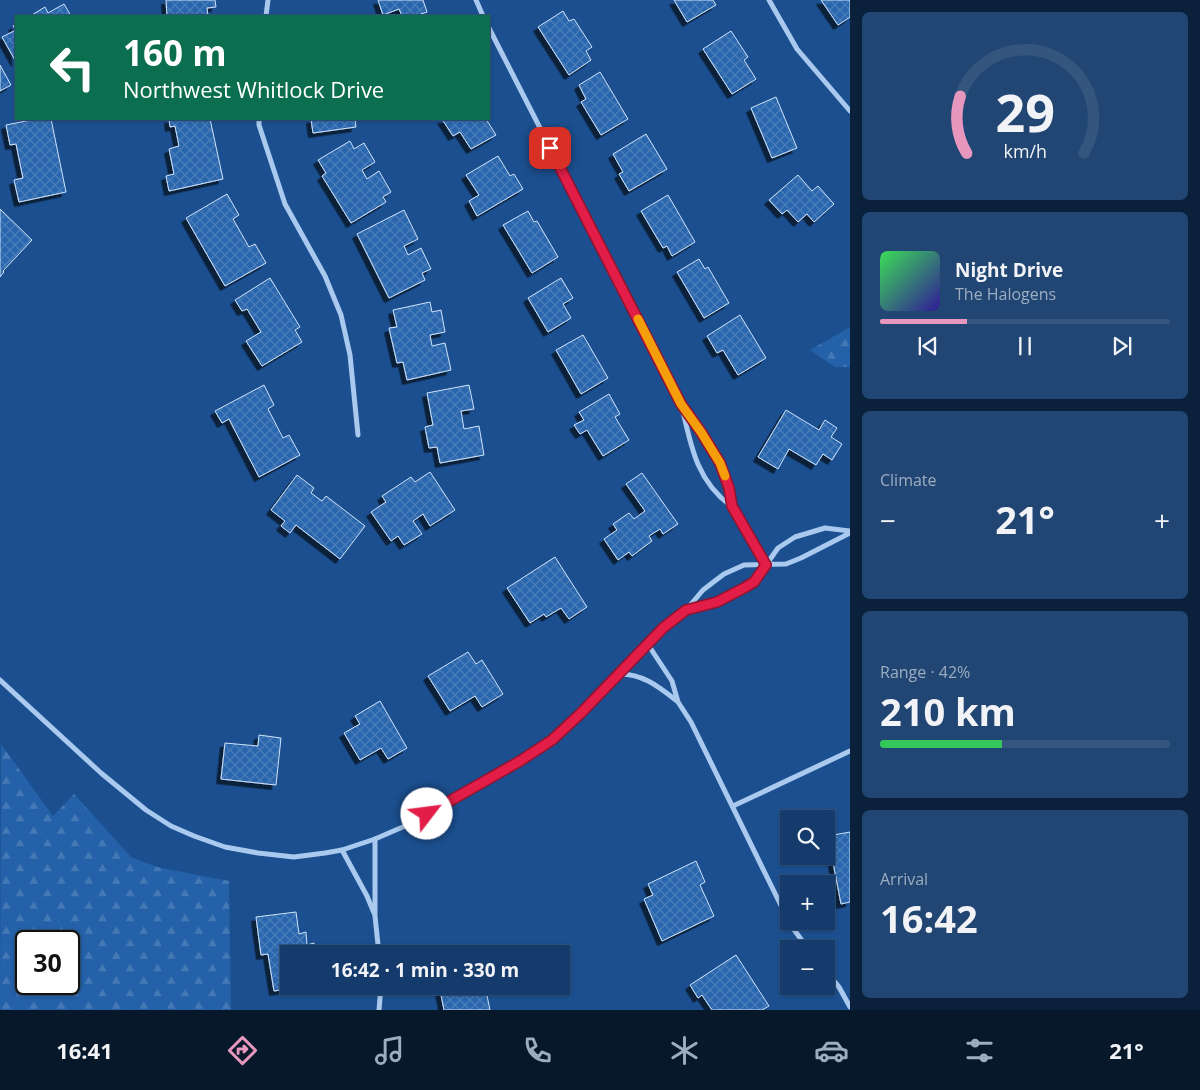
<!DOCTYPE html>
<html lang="en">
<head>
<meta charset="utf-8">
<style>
  body { margin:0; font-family:"Open Sans",sans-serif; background:#214673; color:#f1f3f6; height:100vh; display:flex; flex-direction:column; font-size:19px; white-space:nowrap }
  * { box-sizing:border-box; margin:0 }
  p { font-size:16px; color:#9dadc1 }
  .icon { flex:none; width:28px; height:28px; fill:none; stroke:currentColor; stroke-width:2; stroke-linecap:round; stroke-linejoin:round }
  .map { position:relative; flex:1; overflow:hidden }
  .drawer { display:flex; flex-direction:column; gap:12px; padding:12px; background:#0b203b; width:350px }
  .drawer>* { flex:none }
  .top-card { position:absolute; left:15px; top:15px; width:475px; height:105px; border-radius:0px; box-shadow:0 1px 4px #0004,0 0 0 1px #33557e; background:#0b6e4f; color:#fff; overflow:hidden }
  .tools { position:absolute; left:780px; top:810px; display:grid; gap:10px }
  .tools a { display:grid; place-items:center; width:55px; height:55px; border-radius:0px; background:#143b6b; box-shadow:0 1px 4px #0004,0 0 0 1px #33557e; font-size:25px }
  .speed { position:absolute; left:15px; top:930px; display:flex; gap:10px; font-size:25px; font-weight:700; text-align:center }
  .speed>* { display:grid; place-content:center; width:65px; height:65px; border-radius:50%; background:#143b6b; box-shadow:0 1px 4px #0004,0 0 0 1px #33557e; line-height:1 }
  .speed .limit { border:2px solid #111; border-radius:8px; background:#fff; color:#111 }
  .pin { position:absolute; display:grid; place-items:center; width:42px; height:42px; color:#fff; margin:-21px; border-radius:10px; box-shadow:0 2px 8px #0006 }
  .me { position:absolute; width:55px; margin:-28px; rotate:60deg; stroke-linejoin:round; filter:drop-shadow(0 0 4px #0008) }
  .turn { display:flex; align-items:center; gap:18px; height:105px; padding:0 25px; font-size:22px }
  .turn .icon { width:65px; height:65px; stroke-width:2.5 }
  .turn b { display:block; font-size:35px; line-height:42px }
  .big { font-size:38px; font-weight:700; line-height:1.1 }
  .drawer .tile { flex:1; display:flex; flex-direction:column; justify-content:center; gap:8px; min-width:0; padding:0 18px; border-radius:8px; background:#214673 }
  .drawer .dial { align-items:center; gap:0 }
  .dial svg { height:130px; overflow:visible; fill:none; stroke:#33557e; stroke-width:7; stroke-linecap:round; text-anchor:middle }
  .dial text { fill:#f1f3f6; stroke:none }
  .song { display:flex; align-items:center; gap:15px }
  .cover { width:60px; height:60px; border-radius:8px; background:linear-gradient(135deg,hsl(130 70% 55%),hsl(250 70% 35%)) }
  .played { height:5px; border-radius:2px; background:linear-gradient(90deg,#e797bd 30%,#33557e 30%) }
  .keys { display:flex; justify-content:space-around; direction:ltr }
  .heat { display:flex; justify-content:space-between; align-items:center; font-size:28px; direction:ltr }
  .charge { height:8px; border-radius:4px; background:linear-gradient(90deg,#34c759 42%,#33557e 0) }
  .trip { position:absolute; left:280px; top:945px; width:290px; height:50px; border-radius:0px; background:#143b6b; box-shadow:0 1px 4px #0004,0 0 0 1px #33557e; font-weight:700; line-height:50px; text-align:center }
  .menu { display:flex; height:80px; justify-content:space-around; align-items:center; background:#08182b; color:#9dadc1 }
  .menu .icon { width:35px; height:35px }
  .menu .current { color:#e797bd }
  .menu b { font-size:22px; color:#f1f3f6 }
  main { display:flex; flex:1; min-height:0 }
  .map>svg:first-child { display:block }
  .forest { fill:url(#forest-firs); fill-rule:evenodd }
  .building { fill:url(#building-cross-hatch); stroke:#cfe3fa; filter:url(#shadow) }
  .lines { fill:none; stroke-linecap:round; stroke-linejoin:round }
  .minor { stroke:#a9c9ee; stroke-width:5 }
  .route-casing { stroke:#92132f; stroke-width:12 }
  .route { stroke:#e11d48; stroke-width:9 }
  .slow { stroke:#f59e0b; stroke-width:9 }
</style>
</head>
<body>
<main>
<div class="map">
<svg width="850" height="1010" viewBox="0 0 850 1010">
  <defs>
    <pattern id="forest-firs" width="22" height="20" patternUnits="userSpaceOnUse" patternTransform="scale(1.25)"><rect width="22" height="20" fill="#2461a8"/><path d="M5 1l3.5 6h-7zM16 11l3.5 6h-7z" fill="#4579b5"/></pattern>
    <pattern id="building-cross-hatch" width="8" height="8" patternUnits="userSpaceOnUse" patternTransform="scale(1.25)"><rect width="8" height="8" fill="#2a66ad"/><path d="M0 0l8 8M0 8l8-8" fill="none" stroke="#4a7db9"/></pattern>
    <filter id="shadow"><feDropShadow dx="-4.5" dy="4.5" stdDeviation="0" flood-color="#0009"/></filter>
  </defs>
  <rect width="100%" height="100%" fill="#1b4f8f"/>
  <g class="forest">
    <path d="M850,327V367H835L810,350Z"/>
    <path d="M1,744L53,816L74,794L131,857L157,867L229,881L231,1010H0ZM26,941H69V984H26Z"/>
  </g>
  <g class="building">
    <path d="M166,0H215L216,7L207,8L208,16H167Z"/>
    <path d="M378,0H423L427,12L415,16H402L399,9L383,15Z"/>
    <path d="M674,0H713L716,5L687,22Z"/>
    <path d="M821,0H850V17L838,25Z"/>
    <path d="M64,4L71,16H30L45,7L48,13Z"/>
    <path d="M563,11L569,21L574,19L592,47L586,51L591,60L569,75L538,27Z"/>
    <path d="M16,24V62L2,37L16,30L13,26Z"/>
    <path d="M731,31L748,57L744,60L756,79L732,94L703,49Z"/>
    <path d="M0,65L11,85L0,91Z"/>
    <path d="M600,72L628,119L601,135L581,102L586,99L579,85Z"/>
    <path d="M776,97L797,148L772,158L751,108Z"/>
    <path d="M36,119H51L66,192L19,202L14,180L23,178L16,144L10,145L6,125Z"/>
    <path d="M169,119H210L223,179L169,191L166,176L174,174L169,149L179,146L175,126L170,127Z"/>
    <path d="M311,119H355L356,127L313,133Z"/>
    <path d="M442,119H486L496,135L471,149L460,132L453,136Z"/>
    <path d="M646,134L667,169L629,191L619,174L623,172L613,154Z"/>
    <path d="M350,141L354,149L364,143L375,162L362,170L367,179L379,171L391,192L383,197L386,202L351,223L322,176L326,173L318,160Z"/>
    <path d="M498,156L510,176L514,174L523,189L477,216L469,201L479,195L466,175Z"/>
    <path d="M798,175L812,191L818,186L834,204L814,222L807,214L798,222L787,210L782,214L769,200Z"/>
    <path d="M227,194L239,215L233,219L249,247L255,244L266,263L225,286L186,218Z"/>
    <path d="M668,195L695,242L672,256L667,246L663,248L641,211Z"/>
    <path d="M0,209L32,240L3,271L4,272L0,277Z"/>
    <path d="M404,210L418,239L404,246L408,255L421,248L431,269L422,273L425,280L389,298L357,234Z"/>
    <path d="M528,211L534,222L537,221L558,257L532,273L503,225Z"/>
    <path d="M699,259L705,269L708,267L729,303L704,318L677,272Z"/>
    <path d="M270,278L300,327L295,330L302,342L262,366L246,341L261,332L247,309L242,311L235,300Z"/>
    <path d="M561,278L573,298L563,304L571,318L548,332L528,298Z"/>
    <path d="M430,302L432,312L441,310L445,332L430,335L432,346L445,343L451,370L407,380L403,362L397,363L389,328L397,327L393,310Z"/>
    <path d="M740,315L766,358L738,375L723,350L717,353L707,336Z"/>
    <path d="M583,335L608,378L581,394L556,350Z"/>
    <path d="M264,385L274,405L268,409L283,438L289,435L300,455L259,477L229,419L222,423L215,411Z"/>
    <path d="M469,385L474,409L461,411L464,429L479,426L484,455L440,463L437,447L429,448L425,427L433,425L427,393Z"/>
    <path d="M609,394L620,414L615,417L629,440L603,456L587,430L580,434L574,425L584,420L579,412Z"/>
    <path d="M786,410L819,430L825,420L837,428L831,437L842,444L832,460L823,454L816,465L789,449L778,469L758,457Z"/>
    <path d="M430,472L455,510L430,526L423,514L413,521L422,534L404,545L398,536L391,541L371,512L386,502L382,496L411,477L415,482Z"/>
    <path d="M642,473L678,524L663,534L660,529L649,536L652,541L632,556L629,552L618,560L604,539L617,530L613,524L629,513L634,519L645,511L626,484Z"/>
    <path d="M297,475L314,488L311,493L322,501L326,496L365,526L340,559L296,525L290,533L281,526L285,521L271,510Z"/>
    <path d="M555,557L587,607L569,619L561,608L546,617L544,614L530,623L507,588Z"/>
    <path d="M468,652L476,664L482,660L503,694L482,707L475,696L450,711L428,676Z"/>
    <path d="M380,701L407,748L388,759L381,748L360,760L344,733L360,724L355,716Z"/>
    <path d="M259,735L281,738L276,785L221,779L225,743L258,746Z"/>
    <path d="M850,832V902L841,904L828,836Z"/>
    <path d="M696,861L705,882L700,885L714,916L662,941L644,899L653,895L648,884Z"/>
    <path d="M296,912L299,934L306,932L307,945L314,943L316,954H289V986H305L274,991L268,954L261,955L256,917Z"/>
    <path d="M736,955L769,1006L762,1010H712L702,995L698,998L690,985Z"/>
    <path d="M458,986H485L490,1010H444L440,990Z"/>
  </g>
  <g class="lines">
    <g class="minor">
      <path d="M476,0L483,16"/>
      <path d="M769,0L797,49L850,111"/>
      <path d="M266,16L268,0"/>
      <path d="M489,28L681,404L701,432L720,463L729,487L732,506L766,565"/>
      <path d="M259,119V125L285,204L325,276L341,315L350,355L358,435"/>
      <path d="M682,407C691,447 697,481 731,506"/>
      <path d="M687,610L717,602L754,582L778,548L795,537L825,528L850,531"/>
      <path d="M647,643L672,681L678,702L691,722L790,924L808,949"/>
      <path d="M618,674C642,673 659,687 677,701"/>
      <path d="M0,680L101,773L146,810L171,826L194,836L225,847L258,853L294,857L325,853L342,850L375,839L412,823L520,761L552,740L580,714L663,628L686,610L703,590L724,574L744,565L786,564L801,558L850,533"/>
      <path d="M733,806L850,751"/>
      <path d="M375,839V916L379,954"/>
      <path d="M342,850L367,896L374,913"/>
      <path d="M826,971L839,987L850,1007"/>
      <path d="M379,1010L381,986"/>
    </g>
  </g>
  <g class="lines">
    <g class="route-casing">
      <path id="route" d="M427,814L520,761L552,740L580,714L663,628L686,610L717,602L744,588L754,582L766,565L732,506L729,488L720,463L701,432L681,404L550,148"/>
    </g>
    <use href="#route" class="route"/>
    <path class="slow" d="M638,319L681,404L701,432L720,463L725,476"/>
  </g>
</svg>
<div class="tools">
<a><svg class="icon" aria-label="search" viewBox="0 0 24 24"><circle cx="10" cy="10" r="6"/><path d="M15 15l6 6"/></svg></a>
<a>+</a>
<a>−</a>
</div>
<div class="speed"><div class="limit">30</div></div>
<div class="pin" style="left:550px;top:148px;background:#d93025"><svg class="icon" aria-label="arrive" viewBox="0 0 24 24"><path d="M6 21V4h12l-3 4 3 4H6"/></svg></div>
<svg class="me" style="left:427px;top:814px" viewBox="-20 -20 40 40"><circle r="19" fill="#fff"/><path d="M0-13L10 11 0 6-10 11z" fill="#e11d48"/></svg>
<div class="trip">16:42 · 1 min · 330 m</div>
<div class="top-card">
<div class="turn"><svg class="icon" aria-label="left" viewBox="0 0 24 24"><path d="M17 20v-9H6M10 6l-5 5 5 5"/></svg><div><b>160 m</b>Northwest Whitlock Drive</div></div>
</div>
</div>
<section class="drawer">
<div class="tile dial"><svg viewBox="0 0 100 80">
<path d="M14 69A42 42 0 1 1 86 69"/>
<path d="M14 69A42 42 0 0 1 10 34" stroke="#e797bd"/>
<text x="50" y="56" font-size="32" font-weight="700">29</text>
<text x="50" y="72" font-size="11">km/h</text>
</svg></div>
<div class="tile">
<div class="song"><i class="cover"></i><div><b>Night Drive</b><p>The Halogens</p></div></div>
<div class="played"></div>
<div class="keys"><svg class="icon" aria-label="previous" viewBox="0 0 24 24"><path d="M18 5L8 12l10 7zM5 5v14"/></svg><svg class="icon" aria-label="pause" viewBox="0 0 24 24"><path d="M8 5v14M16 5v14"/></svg><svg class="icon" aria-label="next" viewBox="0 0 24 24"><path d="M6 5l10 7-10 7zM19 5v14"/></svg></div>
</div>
<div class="tile"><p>Climate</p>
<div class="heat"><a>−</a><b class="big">21°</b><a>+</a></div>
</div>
<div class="tile"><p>Range · 42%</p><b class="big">210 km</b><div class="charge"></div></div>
<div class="tile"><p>Arrival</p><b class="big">16:42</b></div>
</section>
</main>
<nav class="menu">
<b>16:41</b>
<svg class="icon current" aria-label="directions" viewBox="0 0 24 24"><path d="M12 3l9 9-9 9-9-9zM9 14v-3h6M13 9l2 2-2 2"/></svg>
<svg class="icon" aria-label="music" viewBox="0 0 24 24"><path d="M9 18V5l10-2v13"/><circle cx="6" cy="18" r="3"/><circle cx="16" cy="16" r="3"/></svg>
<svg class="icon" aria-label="phone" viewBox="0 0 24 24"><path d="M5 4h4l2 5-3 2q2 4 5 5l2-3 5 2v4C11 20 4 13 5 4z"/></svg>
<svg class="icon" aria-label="climate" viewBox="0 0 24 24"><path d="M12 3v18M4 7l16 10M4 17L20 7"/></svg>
<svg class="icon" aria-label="car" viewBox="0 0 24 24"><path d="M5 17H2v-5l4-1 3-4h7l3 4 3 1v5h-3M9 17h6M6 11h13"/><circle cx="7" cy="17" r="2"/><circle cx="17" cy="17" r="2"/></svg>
<svg class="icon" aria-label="filters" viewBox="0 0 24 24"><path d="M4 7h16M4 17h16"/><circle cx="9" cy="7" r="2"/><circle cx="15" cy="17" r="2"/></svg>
<b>21°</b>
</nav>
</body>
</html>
